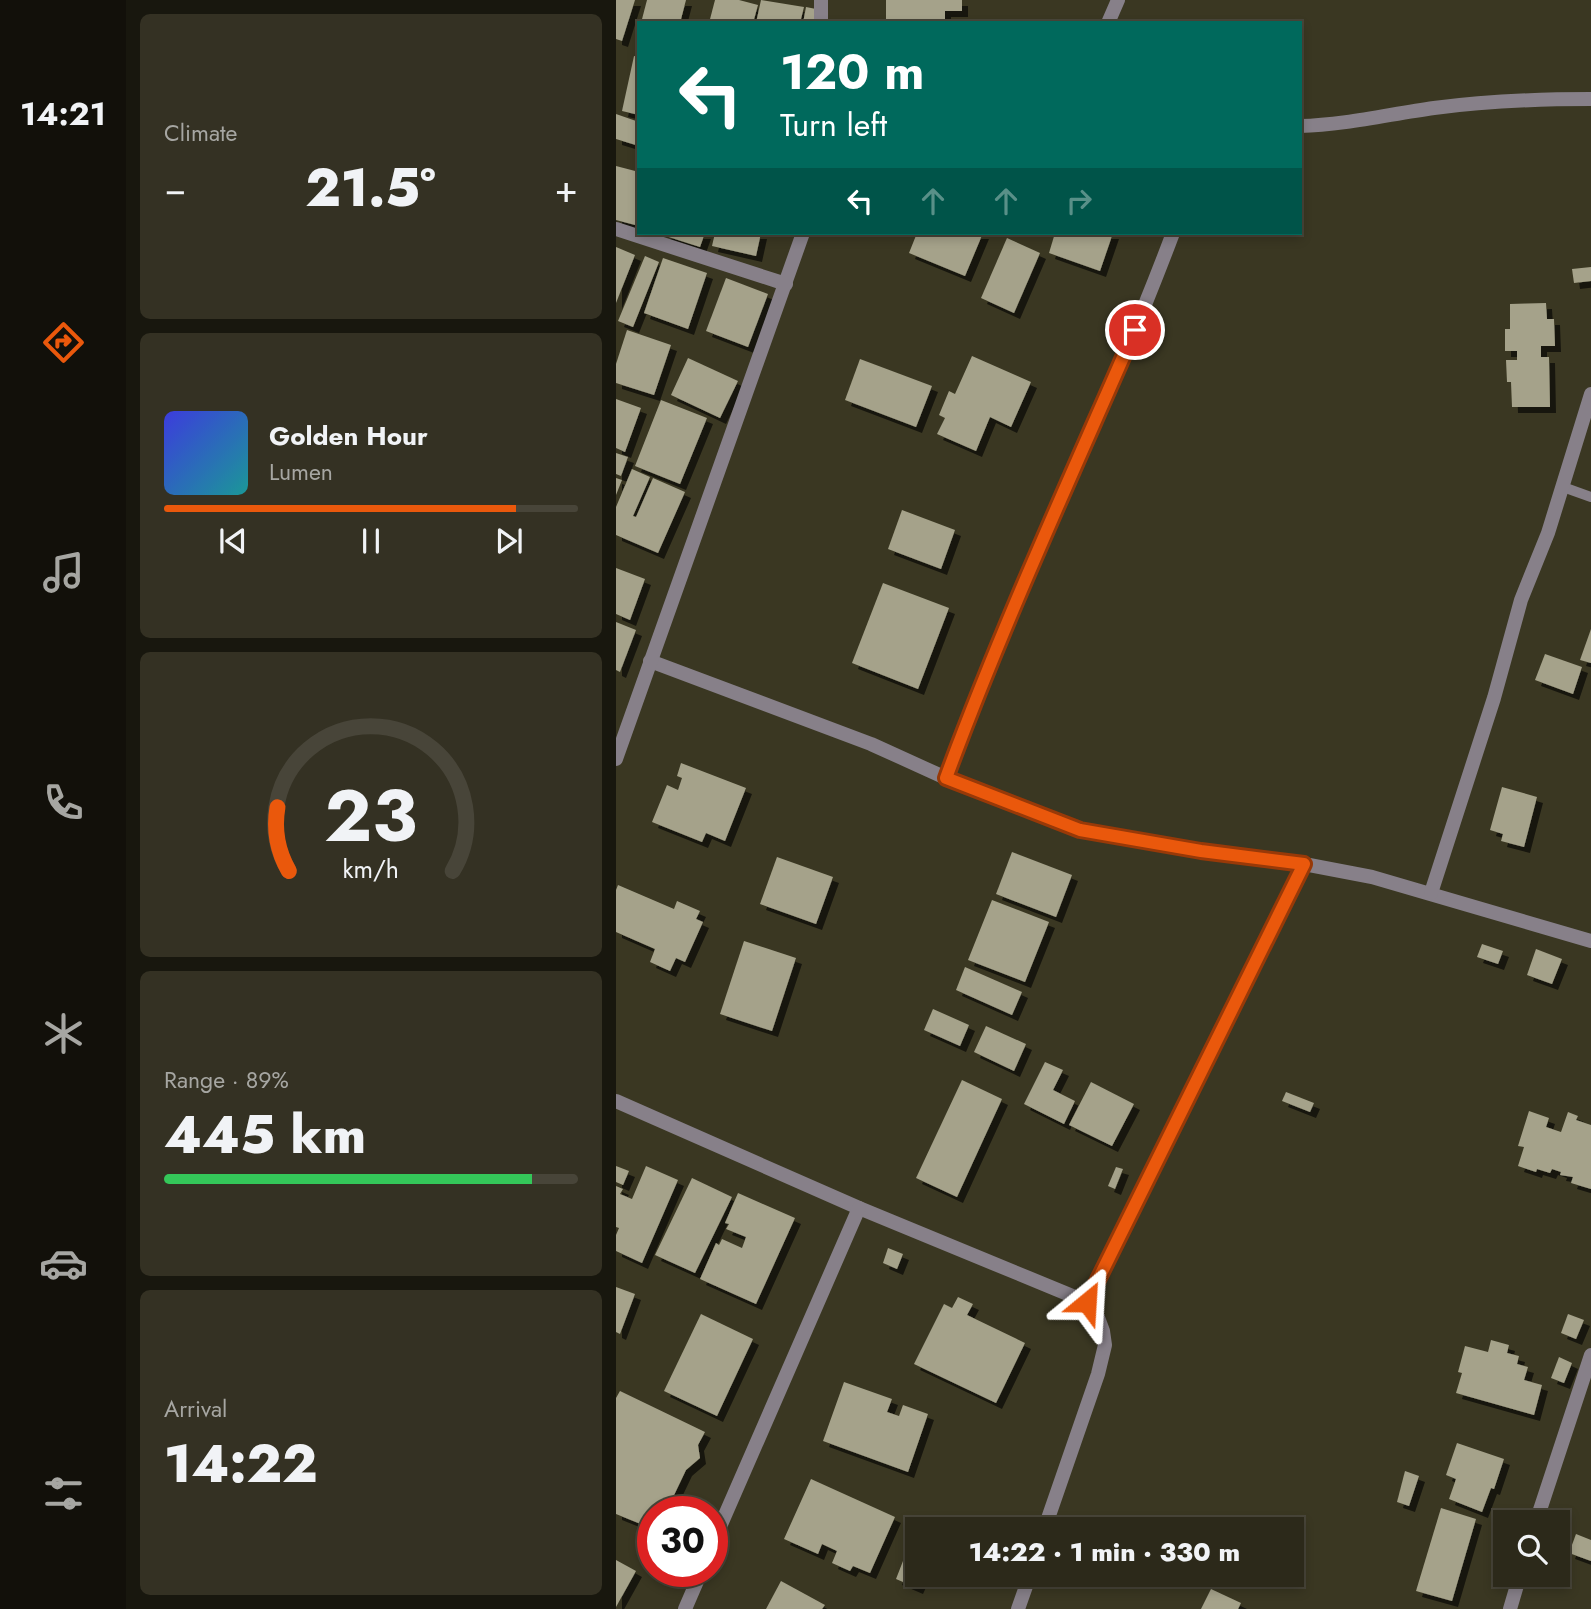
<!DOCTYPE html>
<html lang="en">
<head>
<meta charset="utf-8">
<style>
  body { margin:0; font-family:Jost,sans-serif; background:#343123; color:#f1f3f6; height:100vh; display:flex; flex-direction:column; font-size:26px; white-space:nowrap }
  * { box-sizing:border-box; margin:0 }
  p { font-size:23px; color:#a6a6a2 }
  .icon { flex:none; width:38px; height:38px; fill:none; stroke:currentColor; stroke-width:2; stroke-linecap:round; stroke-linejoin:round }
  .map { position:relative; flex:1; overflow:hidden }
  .sheet { display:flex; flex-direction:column; gap:14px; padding:14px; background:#18170e; width:490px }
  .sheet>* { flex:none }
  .banner { position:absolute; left:21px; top:21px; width:665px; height:214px; border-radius:0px; box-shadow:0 4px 10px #0003,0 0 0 2px #484539; background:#00695c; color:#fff; overflow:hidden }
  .tools { position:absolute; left:877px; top:1510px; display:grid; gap:14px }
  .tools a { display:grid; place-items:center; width:77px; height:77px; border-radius:0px; background:#2c291a; box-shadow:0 4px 10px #0003,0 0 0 2px #484539; font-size:35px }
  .speed { position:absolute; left:21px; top:1496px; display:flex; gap:14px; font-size:35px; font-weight:700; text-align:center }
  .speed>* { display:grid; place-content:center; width:91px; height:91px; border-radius:50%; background:#2c291a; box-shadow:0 4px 10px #0003,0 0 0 2px #484539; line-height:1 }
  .speed .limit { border:10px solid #d22; background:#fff; color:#111 }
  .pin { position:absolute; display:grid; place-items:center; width:60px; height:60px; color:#fff; margin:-30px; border:4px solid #fff; border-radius:50%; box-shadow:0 2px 7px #0007 }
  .me { position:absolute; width:77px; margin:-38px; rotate:27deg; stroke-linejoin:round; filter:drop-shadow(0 0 5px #0008) }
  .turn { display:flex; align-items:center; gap:24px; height:147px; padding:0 28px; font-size:32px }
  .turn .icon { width:91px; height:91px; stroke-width:2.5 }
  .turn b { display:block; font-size:49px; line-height:60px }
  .lanes { display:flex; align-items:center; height:66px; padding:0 28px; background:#0003; justify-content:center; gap:35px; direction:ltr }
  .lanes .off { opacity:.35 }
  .big { font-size:52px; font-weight:800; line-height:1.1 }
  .sheet .widget { flex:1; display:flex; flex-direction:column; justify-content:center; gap:10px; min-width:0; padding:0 24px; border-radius:10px; background:#343123 }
  .sheet .dial { align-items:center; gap:0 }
  .dial svg { height:182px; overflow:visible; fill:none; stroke:#484539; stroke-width:7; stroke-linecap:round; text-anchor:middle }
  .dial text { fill:#f1f3f6; stroke:none }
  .song { display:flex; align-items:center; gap:21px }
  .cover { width:84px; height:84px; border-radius:10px; background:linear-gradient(135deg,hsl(240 70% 55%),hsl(180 70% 35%)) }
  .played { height:7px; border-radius:4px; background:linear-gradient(90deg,#ea580c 85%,#484539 85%) }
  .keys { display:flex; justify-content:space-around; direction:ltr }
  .heat { display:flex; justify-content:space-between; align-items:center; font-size:38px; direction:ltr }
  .charge { height:10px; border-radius:5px; background:linear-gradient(90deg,#34c759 89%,#484539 0) }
  .trip { position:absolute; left:289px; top:1517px; width:399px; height:70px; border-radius:0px; background:#2c291a; box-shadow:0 4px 10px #0003,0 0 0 2px #484539; font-weight:800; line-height:70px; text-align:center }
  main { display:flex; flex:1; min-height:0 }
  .tabs { display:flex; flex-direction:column; width:126px; justify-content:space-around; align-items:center; background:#12100a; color:#a6a6a2 }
  .tabs .icon { width:49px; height:49px }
  .tabs .on { color:#ea580c }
  .tabs b { font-size:32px; color:#f1f3f6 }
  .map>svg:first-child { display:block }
  .building { fill:#a5a28a; filter:url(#shadow) }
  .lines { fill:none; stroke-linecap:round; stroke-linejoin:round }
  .service { stroke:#878089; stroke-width:10 }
  .minor { stroke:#878089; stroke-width:14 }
  .route-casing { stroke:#983908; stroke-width:18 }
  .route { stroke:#ea580c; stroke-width:12 }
</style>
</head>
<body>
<main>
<nav class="tabs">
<b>14:21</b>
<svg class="icon on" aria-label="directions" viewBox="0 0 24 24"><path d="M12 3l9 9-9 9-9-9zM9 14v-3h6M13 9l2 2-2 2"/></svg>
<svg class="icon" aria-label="music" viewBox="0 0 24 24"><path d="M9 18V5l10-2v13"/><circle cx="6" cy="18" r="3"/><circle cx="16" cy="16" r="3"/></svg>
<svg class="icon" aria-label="phone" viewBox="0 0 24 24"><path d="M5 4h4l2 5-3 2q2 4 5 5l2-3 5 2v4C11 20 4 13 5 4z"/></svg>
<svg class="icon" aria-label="climate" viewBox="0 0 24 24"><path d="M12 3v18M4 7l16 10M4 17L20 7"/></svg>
<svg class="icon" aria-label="car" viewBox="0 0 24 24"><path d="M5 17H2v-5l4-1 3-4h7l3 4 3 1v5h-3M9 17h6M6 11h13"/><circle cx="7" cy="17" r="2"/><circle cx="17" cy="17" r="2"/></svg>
<svg class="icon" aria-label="filters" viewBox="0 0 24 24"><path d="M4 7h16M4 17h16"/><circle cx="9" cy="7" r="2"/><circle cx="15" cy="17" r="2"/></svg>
</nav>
<section class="sheet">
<div class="widget"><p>Climate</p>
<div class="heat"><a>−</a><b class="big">21.5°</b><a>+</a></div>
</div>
<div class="widget">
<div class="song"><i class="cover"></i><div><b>Golden Hour</b><p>Lumen</p></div></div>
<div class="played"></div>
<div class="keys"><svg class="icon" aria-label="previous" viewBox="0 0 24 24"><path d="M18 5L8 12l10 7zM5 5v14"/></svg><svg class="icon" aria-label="pause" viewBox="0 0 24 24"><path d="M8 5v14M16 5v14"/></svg><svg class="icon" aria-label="next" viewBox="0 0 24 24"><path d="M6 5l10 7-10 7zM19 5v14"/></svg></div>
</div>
<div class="widget dial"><svg viewBox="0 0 100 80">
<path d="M14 69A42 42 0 1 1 86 69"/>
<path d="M14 69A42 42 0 0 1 9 41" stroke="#ea580c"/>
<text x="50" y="56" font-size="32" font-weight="700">23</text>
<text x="50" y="72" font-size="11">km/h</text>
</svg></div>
<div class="widget"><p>Range · 89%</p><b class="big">445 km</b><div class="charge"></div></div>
<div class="widget"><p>Arrival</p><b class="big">14:22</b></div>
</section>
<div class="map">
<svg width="975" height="1609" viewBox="0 0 975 1609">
  <defs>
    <filter id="shadow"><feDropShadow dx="6" dy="6" stdDeviation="0" flood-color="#0009"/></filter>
  </defs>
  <rect width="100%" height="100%" fill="#3a3722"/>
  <g class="building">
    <path d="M0,0H19L6,41L0,39Z"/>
    <path d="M31,0H70L64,23H25Z"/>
    <path d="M99,0H123L142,5L137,23H93Z"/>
    <path d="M145,0L188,7L184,23H140Z"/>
    <path d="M270,0H346V11H329V23H270Z"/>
    <path d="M190,7L205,10L202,23H187Z"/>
    <path d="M18,56L23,57V115L6,111Z"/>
    <path d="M0,114L23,122V146L0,139Z"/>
    <path d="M0,166L23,172V226L0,220Z"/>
    <path d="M40,233H89L84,247Z"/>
    <path d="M99,233H145L140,256L96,246Z"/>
    <path d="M301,233L305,236L306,233H367L349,276L293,253Z"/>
    <path d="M439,233H497L484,271L433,253Z"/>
    <path d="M391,238L424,253L398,313L365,298Z"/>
    <path d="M0,247L19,255L0,303Z"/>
    <path d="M29,256L43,262L17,327L2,321Z"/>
    <path d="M47,258L91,273L72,329L28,313Z"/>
    <path d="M975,267V281L958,283L956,269Z"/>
    <path d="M110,278L152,294L132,347L90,331Z"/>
    <path d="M930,303L931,319H938L939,346H925V357H933L934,407H896L895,382H891L890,360H901V351H889V329H894V304Z"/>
    <path d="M11,330L55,345L38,395L0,383V364Z"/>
    <path d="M356,356L415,382L395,427L374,417L360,451L321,434L329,418L323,415L333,391L339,394Z"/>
    <path d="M72,358L122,381L104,418L55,395Z"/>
    <path d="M244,359L316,386L300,427L229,400Z"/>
    <path d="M0,399L25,408L9,452L0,448Z"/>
    <path d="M45,400L91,418L64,484L19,466Z"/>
    <path d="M0,453L12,457L5,476L0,474Z"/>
    <path d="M16,469L34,477L17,516L20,517L37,478L69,492L42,553L0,535V507Z"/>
    <path d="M0,478L6,480L0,495Z"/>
    <path d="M286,510L339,530L325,569L272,549Z"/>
    <path d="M0,568L29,579L14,620L0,614Z"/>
    <path d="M267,583L333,608L302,689L236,663Z"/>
    <path d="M0,622L20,630L4,672L0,670Z"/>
    <path d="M975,629V663L964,660Z"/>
    <path d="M929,654L966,667L957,694L919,680Z"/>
    <path d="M65,763L130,788L109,841L90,833L86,842L36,822L51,785L62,790L66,778L61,776Z"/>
    <path d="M886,787L921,797L908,847L885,841L887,834L874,830Z"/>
    <path d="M396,852L456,875L440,917L380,894Z"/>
    <path d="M161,857L217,877L200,924L144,904Z"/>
    <path d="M2,885L58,909L61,901L84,911L80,919L87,922L69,962L60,958L54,971L34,962L39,949L0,932V890Z"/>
    <path d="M376,900L433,922L409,982L352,960Z"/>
    <path d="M128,941L180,958L156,1031L104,1014Z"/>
    <path d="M866,944L887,951L882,964L861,957Z"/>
    <path d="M920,949L946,959L936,984L911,975Z"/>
    <path d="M349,967L406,992L396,1015L340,990Z"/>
    <path d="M317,1009L353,1025L344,1046L308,1030Z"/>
    <path d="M370,1026L410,1044L398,1071L358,1052Z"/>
    <path d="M429,1062L447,1070L437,1090L459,1101L448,1124L408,1104Z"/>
    <path d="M346,1080L386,1099L341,1197L300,1178Z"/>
    <path d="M475,1082L518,1104L496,1146L453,1125Z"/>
    <path d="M670,1092L698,1103L694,1112L666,1101Z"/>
    <path d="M913,1111L933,1118L930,1127L945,1132L952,1112L962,1116L960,1120L975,1125V1189L955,1183L957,1177L944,1175L945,1172L936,1169L934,1173L921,1169L920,1172L902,1166L908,1147L902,1146Z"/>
    <path d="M0,1166L13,1171L7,1185L0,1182Z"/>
    <path d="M30,1166L62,1180L26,1263L0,1251V1235L3,1228L0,1227V1186L7,1189L4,1194L16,1199Z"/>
    <path d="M500,1167L507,1169L499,1189L492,1186Z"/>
    <path d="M76,1178L116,1197L79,1273L39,1255Z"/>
    <path d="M122,1193L179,1218L140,1304L84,1279L100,1243L103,1245L106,1239L126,1248L130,1237L110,1229L113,1224L109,1223Z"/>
    <path d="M272,1248L287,1254L281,1269L267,1263Z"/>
    <path d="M0,1287L19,1294L4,1334L0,1332Z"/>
    <path d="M342,1297L357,1304L351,1315L409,1343L380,1403L298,1364L328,1304L336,1308Z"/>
    <path d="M85,1314L137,1339L101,1416L48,1391Z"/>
    <path d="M952,1314L968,1320L960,1339L945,1333Z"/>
    <path d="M875,1340L893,1345L891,1353L903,1356L901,1364L912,1367L908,1380L926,1385L918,1415L840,1393L846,1373L842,1372L849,1346L872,1352Z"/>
    <path d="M943,1357L956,1363L948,1383L935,1378Z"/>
    <path d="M228,1382L276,1399L271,1412L283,1416L287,1405L312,1414L292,1472L207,1441Z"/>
    <path d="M4,1391L89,1432L82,1445L84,1458L70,1470L50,1512H37V1529L0,1514V1398Z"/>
    <path d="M841,1443L888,1459L878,1489L875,1488L866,1512L833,1499L840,1479L830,1475Z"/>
    <path d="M789,1471L803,1476L793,1506L781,1502Z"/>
    <path d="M195,1479L279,1517L254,1573L237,1566L234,1571L216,1563L221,1551L206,1544L202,1554L168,1539Z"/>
    <path d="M825,1508L860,1519L836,1601L800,1591Z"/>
    <path d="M960,1534L975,1540V1561L953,1553Z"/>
    <path d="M0,1560L20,1571L0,1607Z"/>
    <path d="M287,1561L301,1567V1575H307L301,1588L280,1579Z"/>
    <path d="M165,1581L209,1605L206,1609H150Z"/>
    <path d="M595,1589L625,1603L622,1609H585Z"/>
  </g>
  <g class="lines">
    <path class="service" d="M947,487L975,497"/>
    <g class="minor">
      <path d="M205,0V23"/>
      <path d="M492,23L502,0"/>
      <path d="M684,126C729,125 774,114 818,108C871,101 922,99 975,99"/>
      <path d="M0,229L170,284"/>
      <path d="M34,661L255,744L330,778L464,830L585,851L688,864L756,877L975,941"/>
      <path d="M0,759L187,233"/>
      <path d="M330,778C398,593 488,417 557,233"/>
      <path d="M815,893L878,698L905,600L932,533L975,394"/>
      <path d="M0,1101L243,1208L471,1302"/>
      <path d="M920,1522L975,1355"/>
      <path d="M428,1530L482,1374L489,1345L487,1331L481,1315L471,1302L688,864"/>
      <path d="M96,1545L243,1208"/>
      <path d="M69,1609L85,1572"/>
      <path d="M402,1609L414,1575"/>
      <path d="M894,1609L904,1575"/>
    </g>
  </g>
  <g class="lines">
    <g class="route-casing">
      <path id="route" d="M471,1302L688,864L585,851L464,830L330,778C386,626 454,479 519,330"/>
    </g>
    <use href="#route" class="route"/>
  </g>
</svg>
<div class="tools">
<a><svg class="icon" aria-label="search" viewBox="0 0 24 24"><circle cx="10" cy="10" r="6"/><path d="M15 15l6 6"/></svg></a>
</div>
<div class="speed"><div class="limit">30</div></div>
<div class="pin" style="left:519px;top:330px;background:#d93025"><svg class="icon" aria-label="arrive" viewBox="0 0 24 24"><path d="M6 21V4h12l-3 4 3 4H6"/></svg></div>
<svg class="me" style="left:471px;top:1302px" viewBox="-20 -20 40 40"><path d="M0-17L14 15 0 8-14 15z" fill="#ea580c" stroke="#fff" stroke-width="4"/></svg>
<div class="trip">14:22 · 1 min · 330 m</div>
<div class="banner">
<div class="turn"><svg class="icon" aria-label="left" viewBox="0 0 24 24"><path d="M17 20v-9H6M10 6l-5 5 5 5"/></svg><div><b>120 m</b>Turn left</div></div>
<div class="lanes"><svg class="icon" aria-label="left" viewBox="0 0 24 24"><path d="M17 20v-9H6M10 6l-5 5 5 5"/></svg><svg class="icon off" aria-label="ahead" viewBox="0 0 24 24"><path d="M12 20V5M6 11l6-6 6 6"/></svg><svg class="icon off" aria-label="ahead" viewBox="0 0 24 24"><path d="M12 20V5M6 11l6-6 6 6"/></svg><svg class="icon off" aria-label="right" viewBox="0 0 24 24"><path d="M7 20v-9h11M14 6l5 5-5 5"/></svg></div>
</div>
</div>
</main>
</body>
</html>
